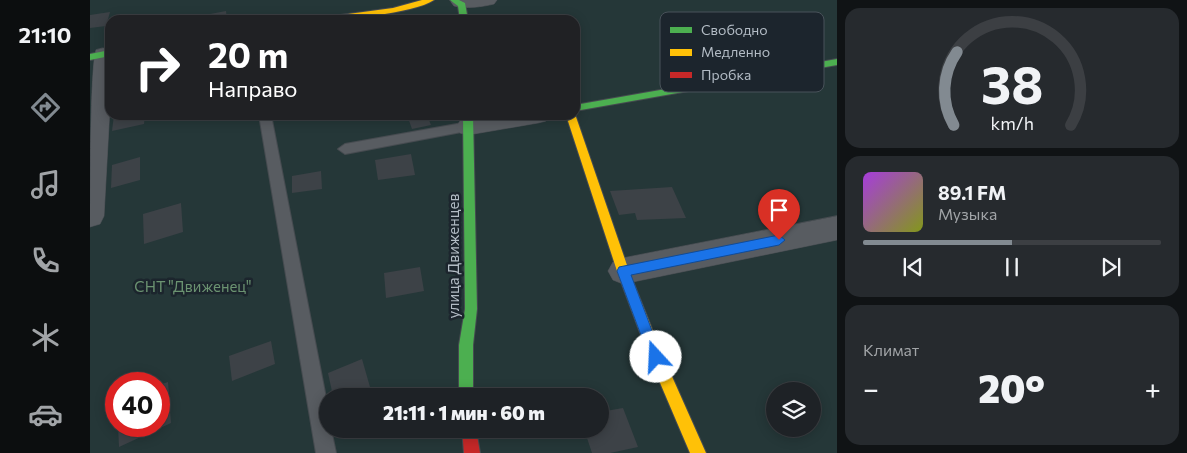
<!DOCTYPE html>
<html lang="ru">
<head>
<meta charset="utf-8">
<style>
  body { margin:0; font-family:Commissioner,sans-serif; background:#262a2e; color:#f1f3f6; height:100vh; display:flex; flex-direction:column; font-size:19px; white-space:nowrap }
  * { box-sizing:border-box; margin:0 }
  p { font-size:16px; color:#a1a4a7 }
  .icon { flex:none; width:28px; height:28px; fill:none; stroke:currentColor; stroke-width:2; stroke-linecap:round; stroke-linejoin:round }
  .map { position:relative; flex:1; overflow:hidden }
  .side { display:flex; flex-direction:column; gap:8px; padding:8px; background:#101315; width:350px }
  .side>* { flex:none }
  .guide { position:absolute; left:15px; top:15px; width:475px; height:105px; border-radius:15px; box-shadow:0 2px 12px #0003,0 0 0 1px #3c3f43; background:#202124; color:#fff; overflow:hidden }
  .buttons { position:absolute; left:676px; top:382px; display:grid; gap:10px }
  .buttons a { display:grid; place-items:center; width:55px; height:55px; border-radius:50%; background:#1e2226; box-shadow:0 2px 12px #0003,0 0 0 1px #3c3f43; font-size:25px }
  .speed { position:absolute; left:15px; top:372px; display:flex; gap:10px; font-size:25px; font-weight:700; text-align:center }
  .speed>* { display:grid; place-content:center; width:65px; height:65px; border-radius:50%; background:#1e2226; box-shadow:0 2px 12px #0003,0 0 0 1px #3c3f43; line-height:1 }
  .speed .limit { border:8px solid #d22; background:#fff; color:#111 }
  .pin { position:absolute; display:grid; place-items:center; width:42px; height:42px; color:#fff; margin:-51px -21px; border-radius:50% 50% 50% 0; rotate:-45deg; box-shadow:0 0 5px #0007 }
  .pin .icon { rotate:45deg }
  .me { position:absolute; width:55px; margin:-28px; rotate:340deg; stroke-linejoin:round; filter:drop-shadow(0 0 4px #0008) }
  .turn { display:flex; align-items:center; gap:18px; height:105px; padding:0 20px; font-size:22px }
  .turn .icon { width:65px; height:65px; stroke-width:2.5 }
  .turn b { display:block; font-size:35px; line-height:42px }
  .big { font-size:38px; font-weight:800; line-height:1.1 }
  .side .widget { flex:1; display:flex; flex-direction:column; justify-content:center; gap:8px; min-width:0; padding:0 18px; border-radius:15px; background:#262a2e }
  .side .dial { align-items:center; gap:0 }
  .dial svg { height:130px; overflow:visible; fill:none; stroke:#3c3f43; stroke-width:7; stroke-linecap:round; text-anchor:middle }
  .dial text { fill:#f1f3f6; stroke:none }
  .song { display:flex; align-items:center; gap:15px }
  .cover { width:60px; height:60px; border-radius:8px; background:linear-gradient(135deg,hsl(280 70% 55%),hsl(70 70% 35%)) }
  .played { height:5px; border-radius:2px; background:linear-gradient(90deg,#828a91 50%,#3c3f43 50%) }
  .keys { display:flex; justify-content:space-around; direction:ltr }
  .heat { display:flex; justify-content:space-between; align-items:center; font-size:28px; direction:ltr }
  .trip { position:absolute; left:229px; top:388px; width:290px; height:50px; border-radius:25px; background:#1e2226; box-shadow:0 2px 12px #0003,0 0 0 1px #3c3f43; font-weight:800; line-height:50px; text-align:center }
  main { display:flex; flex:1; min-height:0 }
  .dock { display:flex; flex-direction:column; width:90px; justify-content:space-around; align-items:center; background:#0c0e0f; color:#a1a4a7 }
  .dock .icon { width:35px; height:35px }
  .dock .current { color:#828a91 }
  .dock b { font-size:22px; color:#f1f3f6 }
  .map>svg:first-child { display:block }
  .green { fill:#253738; fill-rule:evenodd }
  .building { fill:#3d4247 }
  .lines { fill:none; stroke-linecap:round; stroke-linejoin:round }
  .lane-casing { stroke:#464b50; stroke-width:2 }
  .street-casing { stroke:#464b50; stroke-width:1 }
  .fast-casing { stroke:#464b50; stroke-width:2 }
  .slow-casing { stroke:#464b50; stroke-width:2 }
  .jam-casing { stroke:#464b50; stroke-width:2 }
  .lane { fill:#585c61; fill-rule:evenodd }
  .street { fill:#585c61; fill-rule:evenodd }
  .fast { fill:#4caf50; fill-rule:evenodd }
  .slow { fill:#ffc107; fill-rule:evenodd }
  .jam { fill:#c62828; fill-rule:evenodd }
  .route { fill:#1a73e8; stroke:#114b97 }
  .labels { text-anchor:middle; stroke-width:5; stroke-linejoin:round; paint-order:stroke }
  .street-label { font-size:15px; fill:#b2bbc4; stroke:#1c252d }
  .park-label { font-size:15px; fill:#6b9371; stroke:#1c252d }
  .key { fill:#1c252d; stroke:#49525a; stroke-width:1 }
  .key-label { font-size:14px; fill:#b2bbc4 }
</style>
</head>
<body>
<main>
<nav class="dock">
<b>21:10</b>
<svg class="icon current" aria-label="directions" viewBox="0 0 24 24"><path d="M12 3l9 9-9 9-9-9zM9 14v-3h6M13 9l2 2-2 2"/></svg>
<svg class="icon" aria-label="music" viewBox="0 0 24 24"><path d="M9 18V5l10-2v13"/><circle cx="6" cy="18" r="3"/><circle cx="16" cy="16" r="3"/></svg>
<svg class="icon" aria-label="phone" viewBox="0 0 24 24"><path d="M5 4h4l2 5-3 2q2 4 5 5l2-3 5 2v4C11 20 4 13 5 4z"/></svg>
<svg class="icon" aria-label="climate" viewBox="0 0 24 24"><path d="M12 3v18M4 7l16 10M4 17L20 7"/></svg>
<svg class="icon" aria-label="car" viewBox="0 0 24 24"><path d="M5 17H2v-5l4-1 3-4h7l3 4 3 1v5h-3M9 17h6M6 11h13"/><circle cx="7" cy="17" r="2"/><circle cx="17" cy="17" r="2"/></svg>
</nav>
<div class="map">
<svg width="747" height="453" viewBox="0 0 747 453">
  <rect width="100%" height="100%" fill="#282e33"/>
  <path class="green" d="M0,0H747V453H0ZM20,20H485V115H20ZM26,384H69V426H26ZM685,391H722V429H685ZM238,396H510V429H238Z"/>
  <g class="building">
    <path d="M136,11L137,20H115V15Z"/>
    <path d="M20,12L16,26L0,28V15Z"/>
    <path d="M24,115H55L54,124L22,131Z"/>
    <path d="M317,115H337L341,125L322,129Z"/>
    <path d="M321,154L325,175L288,180L285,160Z"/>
    <path d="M50,157V180L21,188L22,165Z"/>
    <path d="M231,171L232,189L202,193V176Z"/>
    <path d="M582,187L596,218L547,220L545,213L529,215L520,191Z"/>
    <path d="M91,203L93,232L54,244L53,214Z"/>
    <path d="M330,267L334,291L296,298L294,273Z"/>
    <path d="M181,341L185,364L142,381L139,356Z"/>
    <path d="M272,359L280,387L258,396H243L238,373Z"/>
    <path d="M78,382L81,423L29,447L28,426H69V385Z"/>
    <path d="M533,408L548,447L520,453H502L494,429H510V412Z"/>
  </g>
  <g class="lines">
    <g class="lane-casing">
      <g id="lane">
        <path d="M169,115H181L238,408V429H241L246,453H226Z"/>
        <path d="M378,122L382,124L384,127L382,130L255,154L248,149L255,144Z"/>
      </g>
    </g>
    <g class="street-casing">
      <g id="street">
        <path d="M362,0H407L404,4C392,7 376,9 364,6L361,2Z"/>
        <path d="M13,48L20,50V107L14,216L10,224L0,227C0,199 0,66 6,50Z"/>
        <path d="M400,115H459L456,121L448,123L378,135L370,133L366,127L370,121Z"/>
        <path d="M747,216V240L533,284L523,280L518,271L523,262L533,258Z"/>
      </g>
    </g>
    <g class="fast-casing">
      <g id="fast">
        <path d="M360,0H369L375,3L378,20H370L368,6Z"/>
        <path d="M20,50V56L0,60V54Z"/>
        <path d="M747,59V65L485,111V105Z"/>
        <path d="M373,115H383L387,309L383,345V396H369V345L375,309Z"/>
      </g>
    </g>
    <g class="slow-casing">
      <g id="slow">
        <path d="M332,0H344C323,14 250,20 224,20L228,18L303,8Z"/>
        <path d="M485,114L539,271L572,354L616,453H600L559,357L527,271L476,115Z"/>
      </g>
    </g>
    <g class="jam-casing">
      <path id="jam" d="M372,429H386L390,453H374Z"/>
    </g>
    <use href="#lane" class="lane"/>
    <use href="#street" class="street"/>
    <use href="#fast" class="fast"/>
    <use href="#slow" class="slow"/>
    <use href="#jam" class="jam"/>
  </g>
  <path class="route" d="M689,235L695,240L689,245L541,275L572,357L570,362L566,364L561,362L527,271L529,267Z"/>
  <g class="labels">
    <g class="street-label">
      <text transform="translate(364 256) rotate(-90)" y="5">улица Движенцев</text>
    </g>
    <g class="park-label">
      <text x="103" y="292">СНТ "Движенец"</text>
    </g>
  </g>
  <rect x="570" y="12" width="164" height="80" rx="8" class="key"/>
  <rect x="580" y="27" width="22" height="6" fill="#4caf50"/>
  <rect x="580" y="49" width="22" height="7" fill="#ffc107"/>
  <rect x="580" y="72" width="22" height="6" fill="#c62828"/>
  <g class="key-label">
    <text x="611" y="35">Свободно</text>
    <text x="611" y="57">Медленно</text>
    <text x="611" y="80">Пробка</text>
  </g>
</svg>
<div class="buttons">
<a><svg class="icon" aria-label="layers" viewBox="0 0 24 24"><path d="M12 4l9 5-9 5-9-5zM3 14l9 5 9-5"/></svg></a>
</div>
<div class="speed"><div class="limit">40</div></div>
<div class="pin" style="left:689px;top:240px;background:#d93025"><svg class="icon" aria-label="arrive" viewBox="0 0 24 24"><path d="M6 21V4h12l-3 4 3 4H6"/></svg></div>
<svg class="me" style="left:566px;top:357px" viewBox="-20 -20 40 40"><circle r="19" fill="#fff"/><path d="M0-13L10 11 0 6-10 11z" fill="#1a73e8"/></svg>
<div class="trip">21:11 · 1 мин · 60 m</div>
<div class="guide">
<div class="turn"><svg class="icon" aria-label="right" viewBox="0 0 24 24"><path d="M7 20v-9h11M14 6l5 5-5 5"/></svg><div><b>20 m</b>Направо</div></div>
</div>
</div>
<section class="side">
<div class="widget dial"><svg viewBox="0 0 100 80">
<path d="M14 69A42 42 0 1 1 86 69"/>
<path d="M14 69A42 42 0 0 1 16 24" stroke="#828a91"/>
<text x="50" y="56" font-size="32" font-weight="700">38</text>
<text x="50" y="72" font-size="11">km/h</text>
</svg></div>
<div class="widget">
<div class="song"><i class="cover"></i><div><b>89.1 FM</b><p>Музыка</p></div></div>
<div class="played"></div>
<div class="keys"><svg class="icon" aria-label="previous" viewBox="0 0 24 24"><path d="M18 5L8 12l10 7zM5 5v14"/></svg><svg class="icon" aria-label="pause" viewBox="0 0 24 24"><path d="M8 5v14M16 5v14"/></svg><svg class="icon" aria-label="next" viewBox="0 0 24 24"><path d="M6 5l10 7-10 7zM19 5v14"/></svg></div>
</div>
<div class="widget"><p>Климат</p>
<div class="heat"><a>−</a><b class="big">20°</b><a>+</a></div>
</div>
</section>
</main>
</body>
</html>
